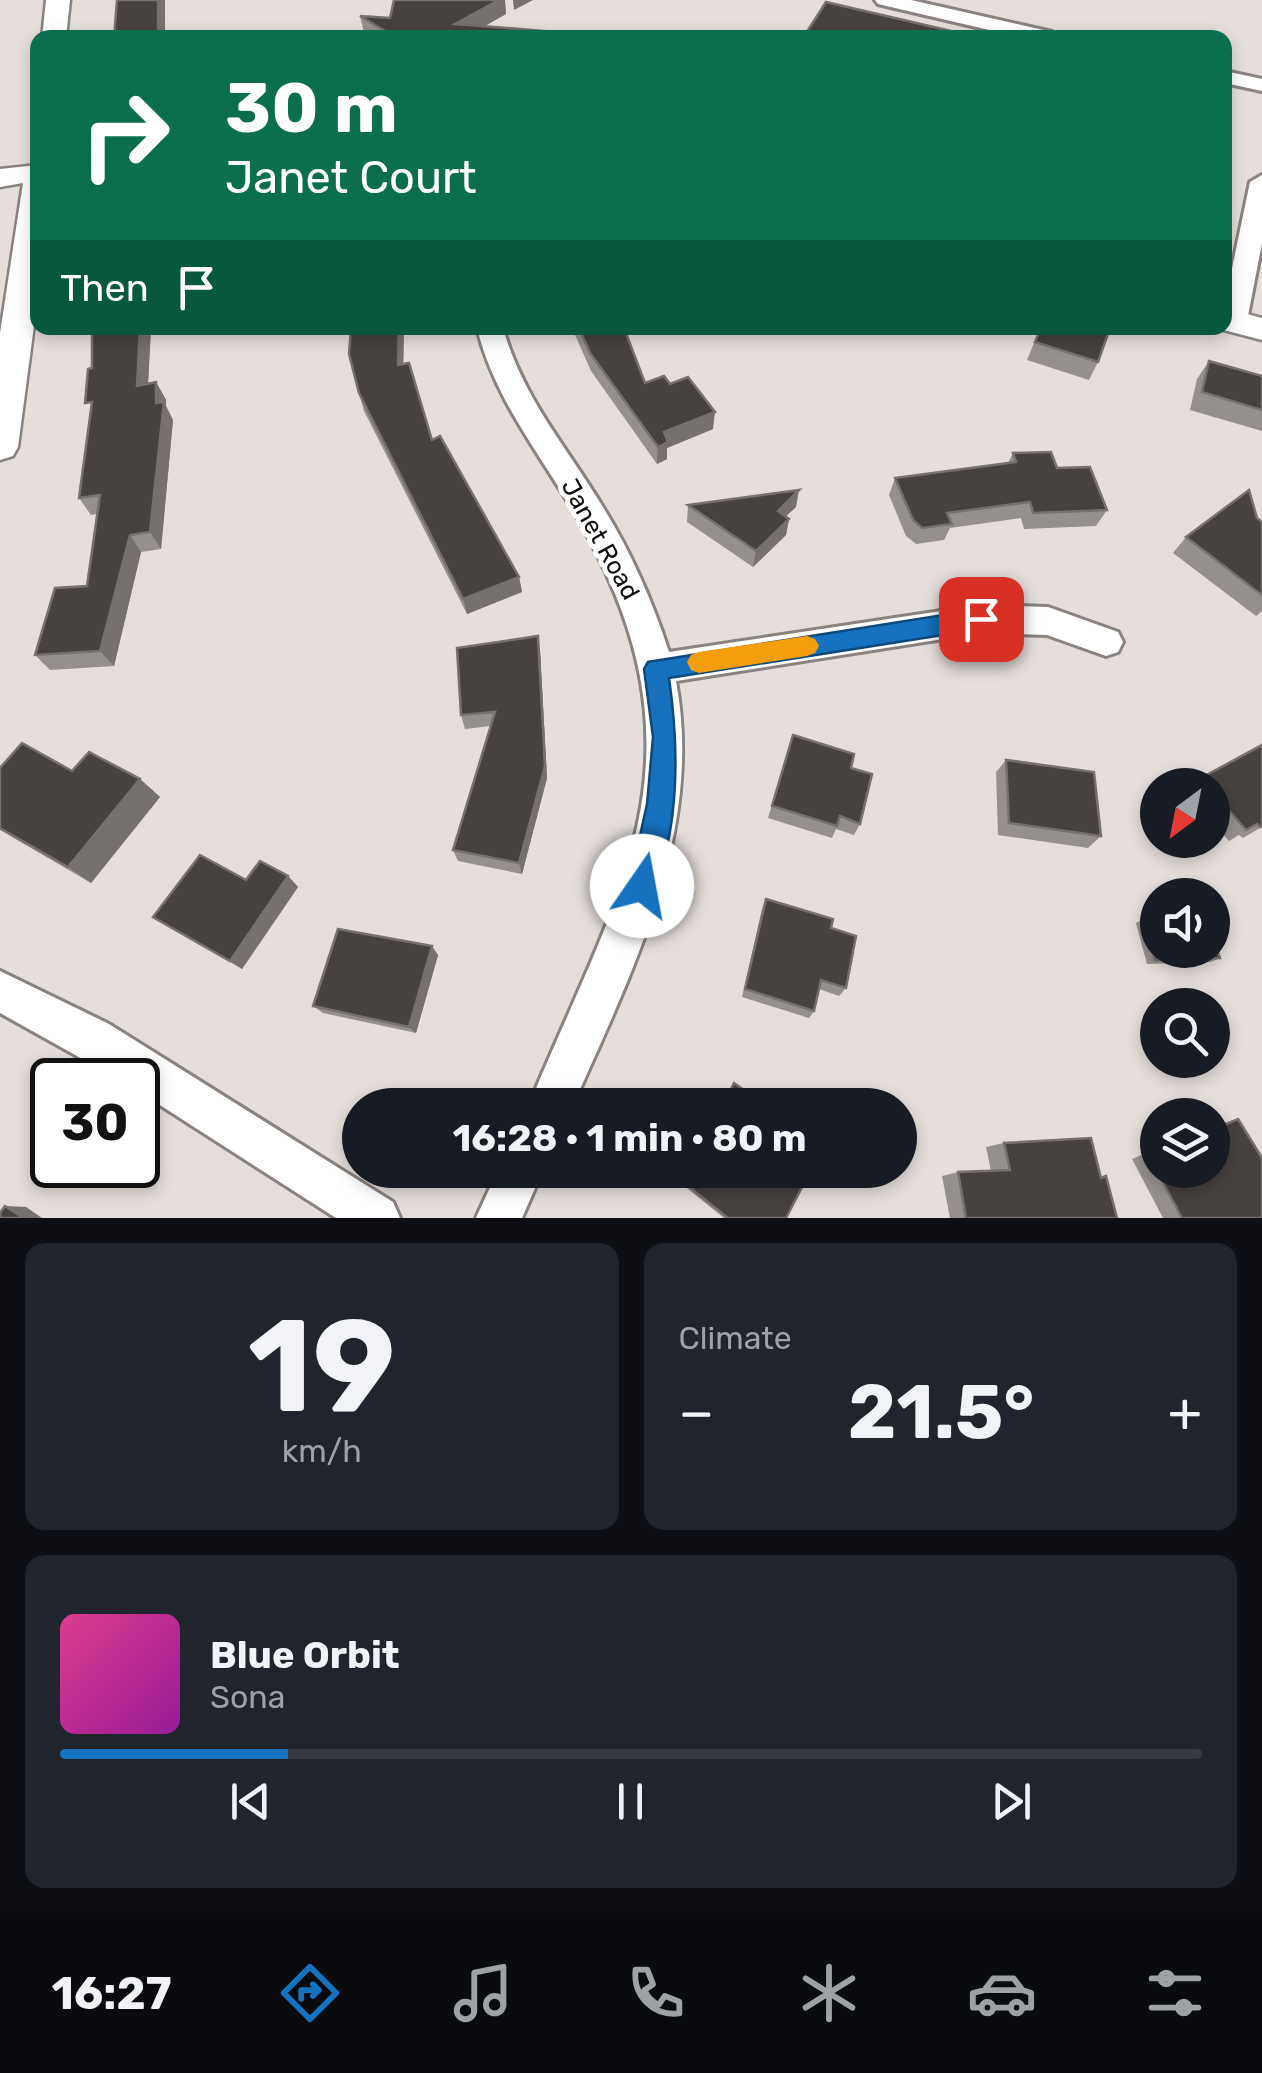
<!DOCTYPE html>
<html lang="en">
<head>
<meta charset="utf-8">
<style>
  body { margin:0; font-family:Rubik,sans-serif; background:#20242c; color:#f1f3f6; height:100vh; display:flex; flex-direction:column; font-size:38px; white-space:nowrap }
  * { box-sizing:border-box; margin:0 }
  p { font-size:32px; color:#9ea1a6 }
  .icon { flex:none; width:55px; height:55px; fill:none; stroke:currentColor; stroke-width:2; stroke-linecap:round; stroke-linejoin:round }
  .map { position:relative; height:1218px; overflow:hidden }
  .side { display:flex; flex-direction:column; gap:25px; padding:25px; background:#0d0f14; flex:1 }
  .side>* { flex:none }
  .top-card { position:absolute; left:30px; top:30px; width:1202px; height:305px; border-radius:20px; box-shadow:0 5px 15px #0003; background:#0b6e4f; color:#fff; overflow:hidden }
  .needle { width:65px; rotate:212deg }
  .fabs { position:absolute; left:1140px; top:768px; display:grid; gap:20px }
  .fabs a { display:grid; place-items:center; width:90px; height:90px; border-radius:50%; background:#171b24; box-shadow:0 5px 15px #0003; font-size:50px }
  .speed { position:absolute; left:30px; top:1058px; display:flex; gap:20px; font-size:50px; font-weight:700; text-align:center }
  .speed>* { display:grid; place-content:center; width:130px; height:130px; border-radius:50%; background:#171b24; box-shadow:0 5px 15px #0003; line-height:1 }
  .speed .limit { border:5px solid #111; border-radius:15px; background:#fff; color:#111 }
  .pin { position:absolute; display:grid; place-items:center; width:85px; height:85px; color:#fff; margin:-42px; border-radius:20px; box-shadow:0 5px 15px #0006 }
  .me { position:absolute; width:110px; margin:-55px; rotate:12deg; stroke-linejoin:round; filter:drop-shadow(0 0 8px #0008) }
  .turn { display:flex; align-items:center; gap:35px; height:210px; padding:0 30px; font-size:45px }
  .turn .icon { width:130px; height:130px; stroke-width:2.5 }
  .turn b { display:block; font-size:70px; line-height:85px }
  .then { display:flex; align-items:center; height:95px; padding:0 30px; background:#0003; gap:20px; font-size:38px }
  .big { font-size:75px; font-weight:700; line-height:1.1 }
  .side .widget { flex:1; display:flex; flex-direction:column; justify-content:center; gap:15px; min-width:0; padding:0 35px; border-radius:20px; background:#20242c }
  .side .dial { align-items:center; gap:0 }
  .dial b { font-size:130px; line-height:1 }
  .song { display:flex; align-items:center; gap:30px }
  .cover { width:120px; height:120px; border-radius:15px; background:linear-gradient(135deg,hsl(330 70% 55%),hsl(300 70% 35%)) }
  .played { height:10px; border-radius:5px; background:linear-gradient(90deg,#1671be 20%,#363941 20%) }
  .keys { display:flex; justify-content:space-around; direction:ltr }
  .heat { display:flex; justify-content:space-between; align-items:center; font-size:55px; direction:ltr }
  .side .tiles { flex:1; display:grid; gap:25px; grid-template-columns:1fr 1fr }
  .widget:last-child { grid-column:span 2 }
  .trip { position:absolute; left:342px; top:1088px; width:575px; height:100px; border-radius:50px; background:#171b24; box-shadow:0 5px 15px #0003; font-weight:700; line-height:100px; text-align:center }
  .dock { display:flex; height:160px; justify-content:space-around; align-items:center; background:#090b0e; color:#9ea1a6 }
  .dock .icon { width:70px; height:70px }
  .dock .active { color:#1671be }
  .dock b { font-size:45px; color:#f1f3f6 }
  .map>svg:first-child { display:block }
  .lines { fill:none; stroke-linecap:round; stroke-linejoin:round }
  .minor-casing { stroke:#89827f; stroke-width:6 }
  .tertiary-casing { stroke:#89827f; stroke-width:5 }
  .minor { fill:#fff; fill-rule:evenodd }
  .tertiary { fill:#fff; fill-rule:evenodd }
  .wall { fill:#96908d }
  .shaded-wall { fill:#76706e }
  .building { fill:#47413f; stroke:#76706e; stroke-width:2.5 }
  .route { fill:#1671be; stroke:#0e497c; stroke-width:2.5 }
  .slow { fill:#f59e0b }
  .labels { text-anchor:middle; stroke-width:10; stroke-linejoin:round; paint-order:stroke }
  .street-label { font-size:25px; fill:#100e0d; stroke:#fff }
</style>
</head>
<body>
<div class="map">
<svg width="1262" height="1218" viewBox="0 0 1262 1218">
  <rect width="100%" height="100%" fill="#e5dedb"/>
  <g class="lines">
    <g class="minor-casing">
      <g id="minor">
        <path d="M875,0H911L1052,32L1062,38H1023L878,4Z"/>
        <path d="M1225,71L1262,79V91L1225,83Z"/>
        <path d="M1262,175V243L1247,321L1243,327H1225V302L1250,182Z"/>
        <path d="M477,328H503C522,396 565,445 601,504C630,550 652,600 669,652L981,605L1048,607L1118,632L1123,642L1118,652L1106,656L1047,635L981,633L676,681C704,831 632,972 573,1105H529C615,897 709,767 591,542C553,469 497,409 477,328Z"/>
        <path d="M0,971L109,1024L393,1202L400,1218H336L138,1091V1080H120L0,1013Z"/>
        <path d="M498,1170H543L522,1218H476Z"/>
      </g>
    </g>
    <g class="tertiary-casing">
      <g id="tertiary">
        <path d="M46,0H70L66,38H42Z"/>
        <path d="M38,165V295L18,447L13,456L0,460V333L23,183L0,187V169Z"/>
        <path d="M1225,308L1262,318V340L1216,328H1225Z"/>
      </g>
    </g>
    <use href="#minor" class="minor"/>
    <use href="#tertiary" class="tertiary"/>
  </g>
  <g class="wall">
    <path d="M394,0H505L506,14L484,26L545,38H371L364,33L360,16L390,18Z"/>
    <path d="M151,328L148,384L156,382L166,400V406L173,420L161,549L141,552L114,666L50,670L35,655L87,586L97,514L91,515L79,498L91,412L92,368Z"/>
    <path d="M351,328H404L403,364L432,440L519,577L522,592L467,614L364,411L359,393Z"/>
    <path d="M572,328H624L645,383L670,384L713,429L667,448V459L657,464L591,371Z"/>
    <path d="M1040,328L1098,362L1089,380L1027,360Z"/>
    <path d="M1209,361L1262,376V431L1190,410L1197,379Z"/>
    <path d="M1013,453L1057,468L1107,510L1096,526L1024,529L1021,518L950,528L944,540L916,544L906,536L889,495L895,478L1008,463Z"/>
    <path d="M688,505L796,507L786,516L789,519L786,535L753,567L687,522Z"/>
    <path d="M1257,518L1262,522V611L1256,616L1173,553L1186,537Z"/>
    <path d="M540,651L547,778L522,874L458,861L453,850L490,726L465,729L461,715Z"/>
    <path d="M793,735L851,768L860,824L854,835L836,829L832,838L768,818Z"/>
    <path d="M1262,745V827L1243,838L1239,835L1229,841L1212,822V785H1192L1201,778Z"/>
    <path d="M1006,760L1101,836L1088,848L998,835L996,772Z"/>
    <path d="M0,768L72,771L140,779L160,797L91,883L0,830Z"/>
    <path d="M288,876L298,887L242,969L153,917Z"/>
    <path d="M766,899L846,988L839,996L819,989L814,1011L809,1018L742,997L762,909Z"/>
    <path d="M1144,918L1220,958L1211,962L1147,964L1136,923Z"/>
    <path d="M438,955L416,1033L323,1013L313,1006Z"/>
    <path d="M1238,1119L1262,1218H1163L1132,1159L1158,1148V1170H1212V1126Z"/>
    <path d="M1004,1143L1101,1177L1106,1176L1117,1218H950L942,1176L958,1172L991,1171L986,1147Z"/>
    <path d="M677,1170L786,1218H724L673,1177Z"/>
  </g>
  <g class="shaded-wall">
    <rect x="158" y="0" width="7" height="38"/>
    <path d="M499,0H505L506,14L464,38L455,24Z"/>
    <path d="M513,0H533L514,10Z"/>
    <path d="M140,328H151L147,403L137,386Z"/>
    <path d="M399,328H404L403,382L398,365Z"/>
    <path d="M156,382L166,400V406L173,420L161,549L150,532Z"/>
    <path d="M715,412L713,429L667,448V459L657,464L658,447L664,432Z"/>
    <path d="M799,490L796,507L774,527L778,511Z"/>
    <path d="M789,519L786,535L753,567L756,551Z"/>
    <path d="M130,535L141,552L114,666L100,651Z"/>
    <path d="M519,577L522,592L467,614L463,599Z"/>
    <path d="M538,636L540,651L547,778L522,874L519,863Z"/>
    <path d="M140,779L160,797L91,883L68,867Z"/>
    <path d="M288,876L298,887L242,969L230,961Z"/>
    <path d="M432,946L438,955L416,1033L409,1027Z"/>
    <path d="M5,1206L26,1207L42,1218H23Z"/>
  </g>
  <g class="building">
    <path d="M117,0H158V38H114Z"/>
    <path d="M394,0H499L455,24L545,31L542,38H397L360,16L390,18Z"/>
    <path d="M826,2L981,38H803Z"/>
    <path d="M92,328H140L137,386L156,382V403L164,402L150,532L130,535L100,651L35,655L55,588L87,586L100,495L79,498L92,402L85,403L88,369L92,368Z"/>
    <path d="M351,328H399L398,365L409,363L432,440L440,436L519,577L463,599L359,393L349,354Z"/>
    <path d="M579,328H624L645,383L664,376L670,384L688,377L715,412L664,432L668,442L658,447L590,353Z"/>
    <path d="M1041,328H1097L1109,331L1098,362L1035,342Z"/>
    <path d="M1209,361L1262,376V410L1202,392Z"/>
    <path d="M1051,452L1057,468L1090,467L1107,510L1033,513L1030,502L947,513L952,524L922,528L913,520L895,478L1016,462L1013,453Z"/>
    <path d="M799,490L778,511L789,519L756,551L688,505Z"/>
    <path d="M1249,490L1257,518L1262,522V595L1186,537Z"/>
    <path d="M538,636L545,766L519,863L453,850L495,712L461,715L457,648Z"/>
    <path d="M793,735L854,754L851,768L872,774L860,824L840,816L837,826L772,806Z"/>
    <path d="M22,743L72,771L89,752L140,779L68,867L0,828V768Z"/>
    <path d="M1262,745V826L1260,827L1257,824L1246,830L1212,791V785H1207L1201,778Z"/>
    <path d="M1006,760L1094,772L1101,836L1009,823Z"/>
    <path d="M200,855L246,880L260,861L288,876L230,961L153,917Z"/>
    <path d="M766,899L833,919L831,928L856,936L846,988L821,980L814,1011L745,989Z"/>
    <path d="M1144,918H1158V950H1212V936L1220,958L1155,960Z"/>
    <path d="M338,929L432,946L409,1027L313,1006Z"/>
    <path d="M734,1083L765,1105H715L718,1098L724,1102Z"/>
    <path d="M1238,1119L1262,1158V1218H1182L1149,1156L1158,1153V1170H1212V1130Z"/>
    <path d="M1091,1138L1101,1178L1106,1176L1117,1218H966L958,1172L1010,1170L1004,1143Z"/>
    <path d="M677,1170H811L786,1218H728L674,1175Z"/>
    <path d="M5,1206L23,1218H0V1213Z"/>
  </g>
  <path class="route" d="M981,609L989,612L992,619L989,626L981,629L669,678C679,748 680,828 652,895L642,899L632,895L629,886L647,804L653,737L644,669L648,662Z"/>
  <path class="slow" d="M807,636L815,639L819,646L815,653L807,656L699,673L691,670L687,662L691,655L699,652Z"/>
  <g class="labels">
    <g class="street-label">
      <text transform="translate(601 539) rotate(61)" y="9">Janet Road</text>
    </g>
  </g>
</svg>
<div class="fabs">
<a><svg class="needle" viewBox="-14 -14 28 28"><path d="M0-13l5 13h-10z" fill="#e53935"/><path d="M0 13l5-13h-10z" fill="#9ea1a6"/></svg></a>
<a><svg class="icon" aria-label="sound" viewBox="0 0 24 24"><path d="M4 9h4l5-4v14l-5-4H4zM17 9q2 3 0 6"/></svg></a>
<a><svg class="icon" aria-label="search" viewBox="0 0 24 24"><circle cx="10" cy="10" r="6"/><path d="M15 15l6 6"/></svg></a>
<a><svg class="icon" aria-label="layers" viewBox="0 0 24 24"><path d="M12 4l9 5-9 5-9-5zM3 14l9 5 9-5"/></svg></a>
</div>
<div class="speed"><div class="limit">30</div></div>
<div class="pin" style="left:981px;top:619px;background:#d93025"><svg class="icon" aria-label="arrive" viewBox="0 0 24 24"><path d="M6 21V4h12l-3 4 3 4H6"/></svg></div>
<svg class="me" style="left:642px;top:886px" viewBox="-20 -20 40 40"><circle r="19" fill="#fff"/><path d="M0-13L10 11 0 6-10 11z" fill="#1671be"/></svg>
<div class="trip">16:28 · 1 min · 80 m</div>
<div class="top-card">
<div class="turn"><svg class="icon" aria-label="right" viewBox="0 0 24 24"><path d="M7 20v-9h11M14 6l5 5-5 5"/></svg><div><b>30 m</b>Janet Court</div></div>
<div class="then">Then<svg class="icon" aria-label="arrive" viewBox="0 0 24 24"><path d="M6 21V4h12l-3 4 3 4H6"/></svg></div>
</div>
</div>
<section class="side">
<div class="tiles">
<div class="widget dial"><b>19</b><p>km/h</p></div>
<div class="widget"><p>Climate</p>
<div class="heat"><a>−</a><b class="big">21.5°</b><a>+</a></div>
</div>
<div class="widget">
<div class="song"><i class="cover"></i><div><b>Blue Orbit</b><p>Sona</p></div></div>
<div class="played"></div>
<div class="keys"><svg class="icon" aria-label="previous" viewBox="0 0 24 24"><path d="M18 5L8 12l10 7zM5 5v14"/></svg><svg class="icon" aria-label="pause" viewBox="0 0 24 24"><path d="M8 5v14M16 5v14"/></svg><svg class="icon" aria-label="next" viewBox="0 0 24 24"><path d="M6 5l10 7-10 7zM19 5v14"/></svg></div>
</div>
</div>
</section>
<nav class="dock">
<b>16:27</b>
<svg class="icon active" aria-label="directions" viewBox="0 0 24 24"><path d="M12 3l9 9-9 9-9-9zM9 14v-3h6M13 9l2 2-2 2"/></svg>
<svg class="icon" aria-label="music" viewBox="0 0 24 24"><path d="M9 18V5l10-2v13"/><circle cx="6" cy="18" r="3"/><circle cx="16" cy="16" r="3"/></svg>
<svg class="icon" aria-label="phone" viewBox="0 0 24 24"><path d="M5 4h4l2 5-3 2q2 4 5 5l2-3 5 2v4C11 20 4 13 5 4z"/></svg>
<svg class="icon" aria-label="climate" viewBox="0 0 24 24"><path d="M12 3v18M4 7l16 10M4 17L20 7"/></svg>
<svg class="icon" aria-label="car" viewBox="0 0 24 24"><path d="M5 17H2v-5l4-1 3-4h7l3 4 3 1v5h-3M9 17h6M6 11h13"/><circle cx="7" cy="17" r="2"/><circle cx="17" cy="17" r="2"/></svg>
<svg class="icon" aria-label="filters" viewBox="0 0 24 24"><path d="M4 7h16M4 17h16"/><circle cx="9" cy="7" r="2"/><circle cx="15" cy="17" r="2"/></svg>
</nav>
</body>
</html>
